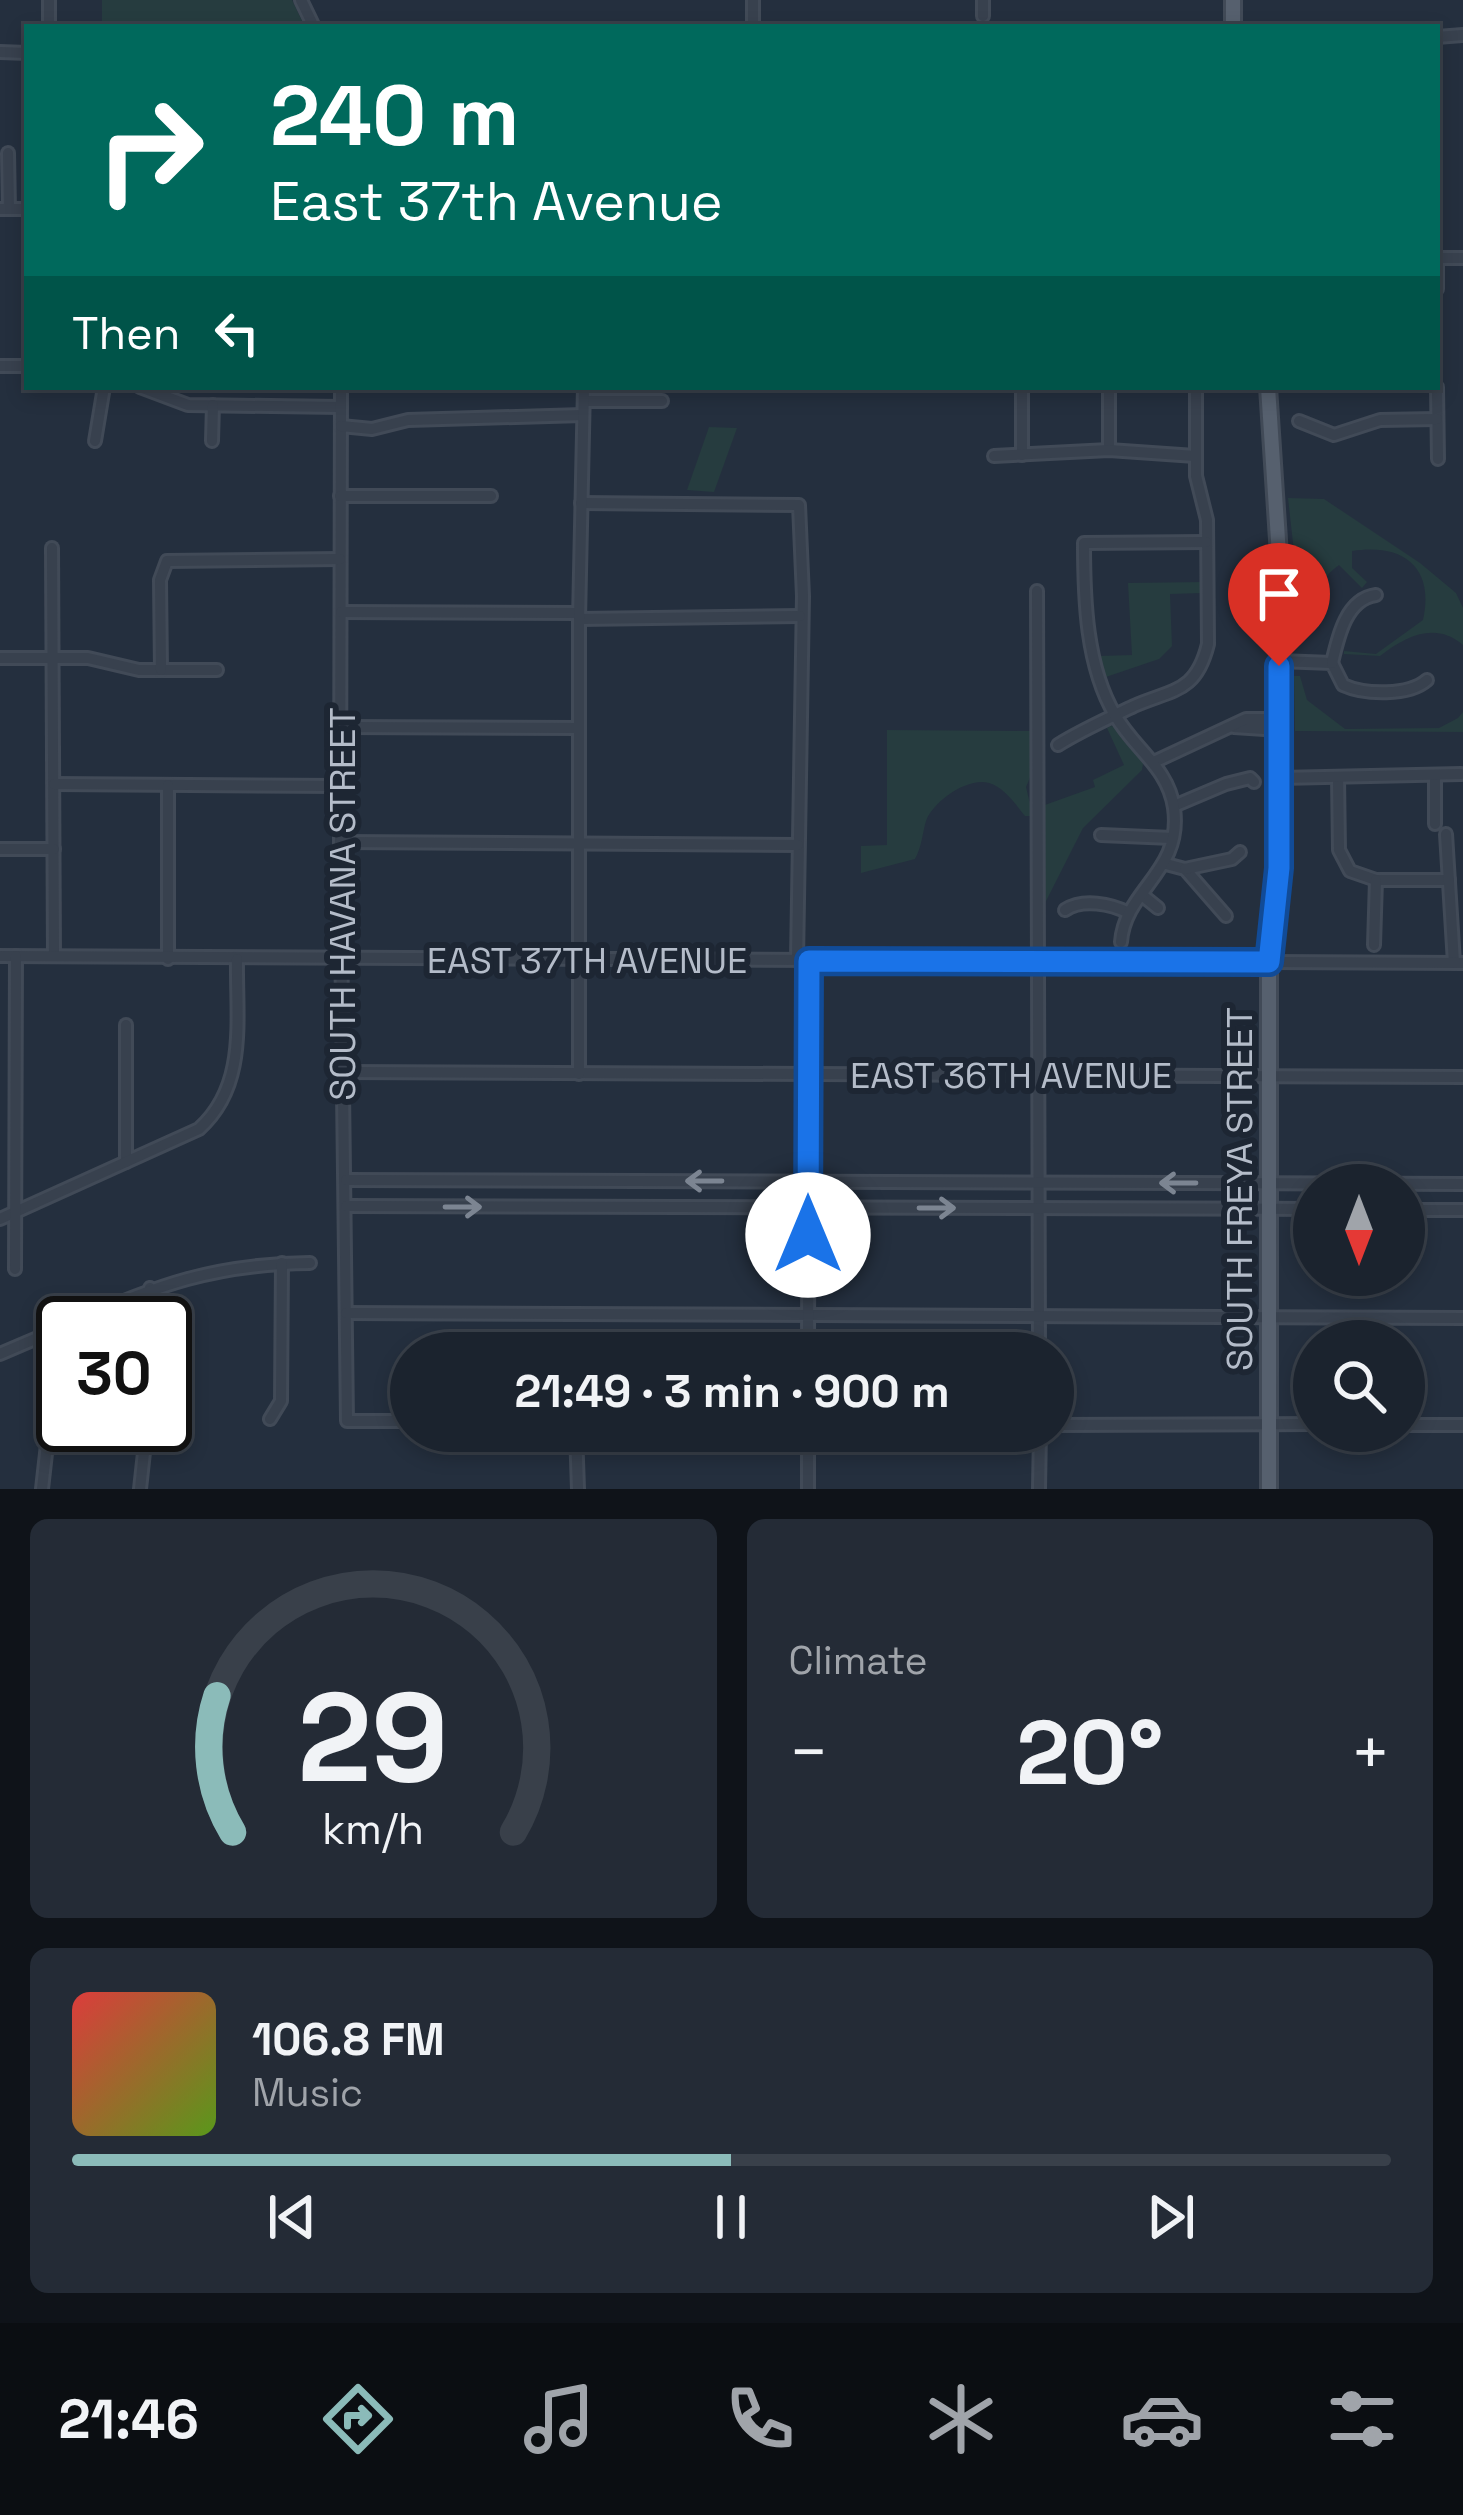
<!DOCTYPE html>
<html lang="en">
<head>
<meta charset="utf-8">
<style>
  body { margin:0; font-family:"Space Grotesk",sans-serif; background:#242b36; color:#f1f3f6; height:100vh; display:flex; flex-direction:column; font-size:45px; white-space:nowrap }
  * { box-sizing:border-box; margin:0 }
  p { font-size:39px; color:#a0a4aa }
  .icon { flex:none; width:66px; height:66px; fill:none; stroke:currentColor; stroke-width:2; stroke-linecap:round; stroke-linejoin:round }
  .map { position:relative; height:1489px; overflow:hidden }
  .drawer { display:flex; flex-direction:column; gap:30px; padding:30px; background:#0f1319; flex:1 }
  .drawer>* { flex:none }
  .guide { position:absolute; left:24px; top:24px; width:1416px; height:366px; border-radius:0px; box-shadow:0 6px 18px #0003,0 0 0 3px #39404a; background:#00695c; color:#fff; overflow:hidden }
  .needle { width:78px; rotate:180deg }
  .controls { position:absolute; left:1293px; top:1164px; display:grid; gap:24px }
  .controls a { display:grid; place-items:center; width:132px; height:132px; border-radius:50%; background:#1b232e; box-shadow:0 6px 18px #0003,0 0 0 3px #39404a; font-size:60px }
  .speed { position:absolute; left:36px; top:1296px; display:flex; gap:24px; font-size:60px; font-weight:700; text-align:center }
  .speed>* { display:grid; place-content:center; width:156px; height:156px; border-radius:50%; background:#1b232e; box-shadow:0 6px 18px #0003,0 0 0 3px #39404a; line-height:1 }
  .speed .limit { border:6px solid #111; border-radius:18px; background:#fff; color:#111 }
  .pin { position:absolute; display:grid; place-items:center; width:102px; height:102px; color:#fff; margin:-123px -51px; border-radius:50% 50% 50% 0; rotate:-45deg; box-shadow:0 0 12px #0007 }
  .pin .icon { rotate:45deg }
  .me { position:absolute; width:132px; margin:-66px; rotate:0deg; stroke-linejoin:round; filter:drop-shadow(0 0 9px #0008) }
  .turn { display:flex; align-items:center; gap:42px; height:252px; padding:0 48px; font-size:54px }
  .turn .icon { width:156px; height:156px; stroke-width:2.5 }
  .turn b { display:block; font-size:84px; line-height:102px }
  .then { display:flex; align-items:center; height:114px; padding:0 48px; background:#0003; gap:24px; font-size:45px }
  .big { font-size:90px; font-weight:700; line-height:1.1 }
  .drawer .card { flex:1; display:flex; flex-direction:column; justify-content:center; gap:18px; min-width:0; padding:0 42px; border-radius:18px; background:#242b36 }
  .drawer .dial { align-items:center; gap:0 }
  .dial svg { height:312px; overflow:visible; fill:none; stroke:#39404a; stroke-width:7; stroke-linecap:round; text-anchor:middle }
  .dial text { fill:#f1f3f6; stroke:none }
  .song { display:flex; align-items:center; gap:36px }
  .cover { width:144px; height:144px; border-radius:18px; background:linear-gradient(135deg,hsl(0 70% 55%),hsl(90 70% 35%)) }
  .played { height:12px; border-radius:6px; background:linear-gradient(90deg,#8bbbb9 50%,#39404a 50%) }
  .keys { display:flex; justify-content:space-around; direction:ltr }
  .heat { display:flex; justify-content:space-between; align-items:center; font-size:66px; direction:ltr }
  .drawer .tiles { flex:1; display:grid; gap:30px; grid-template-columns:1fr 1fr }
  .card:last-child { grid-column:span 2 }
  .trip { position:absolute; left:390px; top:1332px; width:684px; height:120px; border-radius:60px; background:#1b232e; box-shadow:0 6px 18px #0003,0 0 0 3px #39404a; font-weight:700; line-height:120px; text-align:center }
  .tabs { display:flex; height:192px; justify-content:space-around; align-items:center; background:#0b0e12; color:#a0a4aa }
  .tabs .icon { width:84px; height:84px }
  .tabs .selected { color:#8bbbb9 }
  .tabs b { font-size:54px; color:#f1f3f6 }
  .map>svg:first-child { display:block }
  .green { fill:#263c3f }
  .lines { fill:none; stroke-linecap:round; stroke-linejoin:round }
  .minor-casing { stroke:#414a57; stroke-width:16 }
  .major-casing { stroke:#414a57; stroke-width:20 }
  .minor { stroke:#38414e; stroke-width:10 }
  .major { stroke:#56606e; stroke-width:14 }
  .oneway { stroke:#7c8592 }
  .route-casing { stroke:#114b97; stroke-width:30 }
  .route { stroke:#1a73e8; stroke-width:21 }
  .labels { text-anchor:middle; stroke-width:12; stroke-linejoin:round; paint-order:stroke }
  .street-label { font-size:36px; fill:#b4bcc9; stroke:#1d2633 }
</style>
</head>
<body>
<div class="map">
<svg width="1463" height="1489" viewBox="0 0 1463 1489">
  <rect width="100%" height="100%" fill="#242f3e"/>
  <g class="green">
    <path d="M102,0H292L305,27H102Z"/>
    <path d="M709,427L737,428L714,492L687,490Z"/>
    <path d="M1288,498L1324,499L1420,563L1456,593L1463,608V645C1436,621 1405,636 1380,656L1344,654V651L1376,654L1423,620C1435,566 1402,543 1352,551V568L1367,582L1362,588L1339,565C1314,582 1305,620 1297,649L1295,561Z"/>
    <path d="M1204,582L1203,593L1170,594L1172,646L1159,659L1103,678L1098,656L1132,655L1128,583Z"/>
    <path d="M1294,676H1300L1307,700L1345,729L1439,728L1458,718L1463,712V732L1295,731Z"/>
    <path d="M1111,726L1121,729L1144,758L1142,770L1083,828L1043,907L1042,806L1095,787L1093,780L1124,765L1107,728Z"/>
    <path d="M887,730L1031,731L1032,773L1026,787L1033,816H1025C1016,805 1004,787 989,783C967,777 933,802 926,821C922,835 922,846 915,859L861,873V846L887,845Z"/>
  </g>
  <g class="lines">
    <g class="minor-casing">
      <g id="minor">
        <path d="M49,0V27"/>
        <path d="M301,0L314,27"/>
        <path d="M753,0V27"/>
        <path d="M983,16V0"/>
        <path d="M1437,37L1463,35"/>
        <path d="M0,52L27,53"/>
        <path d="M8,153L9,209"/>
        <path d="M0,209H27"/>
        <path d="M1437,258H1463"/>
        <path d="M1437,263V289"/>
        <path d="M0,366H27"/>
        <path d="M140,387L188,405L341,407"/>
        <path d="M341,387L340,842L347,1421H411"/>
        <path d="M1437,387L1438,459"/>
        <path d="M584,401H662"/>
        <path d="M1299,421L1334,435L1380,420L1437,419"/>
        <path d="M341,426L372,429L408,420L583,415"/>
        <path d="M95,441L104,387"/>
        <path d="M212,441L213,405"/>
        <path d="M1109,450V387"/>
        <path d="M1022,455V387"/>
        <path d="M994,456L1109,450L1195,456"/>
        <path d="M340,496H491"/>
        <path d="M581,503L799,505L803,596L797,960"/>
        <path d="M52,548L54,956"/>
        <path d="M1037,591L1039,1353"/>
        <path d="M341,612L579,613"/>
        <path d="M579,619L800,616"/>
        <path d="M0,658H88L139,670H217"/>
        <path d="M1279,661L1332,663L1343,685C1365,695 1409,696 1427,680"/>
        <path d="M1332,663C1338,637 1346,599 1376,595"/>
        <path d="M161,670L160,580L167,561L340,559"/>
        <path d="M341,727L579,728"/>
        <path d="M1234,727L1279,730"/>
        <path d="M1058,745C1080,731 1109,718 1134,706C1173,689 1196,693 1208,644L1207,520L1196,476V387"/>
        <path d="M1156,761L1246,719H1280"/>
        <path d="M1435,775V824"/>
        <path d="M1338,777L1339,850L1350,871L1376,880H1449"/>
        <path d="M1280,778L1461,774"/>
        <path d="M54,784L340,786"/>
        <path d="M168,785V959"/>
        <path d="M1174,806L1226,784L1250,778L1254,782"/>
        <path d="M1446,834L1454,963"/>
        <path d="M1101,835L1172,838"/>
        <path d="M340,842L798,845"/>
        <path d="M0,849H54"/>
        <path d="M1166,864L1185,869L1226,916"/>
        <path d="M1185,869L1232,859L1240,852"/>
        <path d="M1142,895L1158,908"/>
        <path d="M1065,910C1083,898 1111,904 1129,913"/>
        <path d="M1121,942C1125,889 1183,872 1174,808C1168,767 1134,749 1115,715C1086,666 1084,599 1084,543L1206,542"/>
        <path d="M1374,945L1376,880"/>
        <path d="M0,956L1463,963"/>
        <path d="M343,1072L1463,1077"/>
        <path d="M579,1074V619L584,387"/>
        <path d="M126,1162V1025"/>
        <path d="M346,1180L1463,1184"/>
        <path d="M346,1206L1314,1209"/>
        <path d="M1404,1210H1463"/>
        <path d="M0,1219L199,1129C248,1085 236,1019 237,959"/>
        <path d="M15,1269L16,956"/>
        <path d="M150,1288L156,1323"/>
        <path d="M346,1313L1463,1318"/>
        <path d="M72,1323C157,1285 215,1264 310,1263"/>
        <path d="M808,1353L809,961"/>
        <path d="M0,1354L63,1327"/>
        <path d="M270,1419L281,1401L282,1263"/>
        <path d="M1053,1425L1314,1424"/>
        <path d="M1404,1425H1463"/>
        <path d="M576,1431L578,1489"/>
        <path d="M808,1431V1489"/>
        <path d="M42,1489L56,1365L50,1333"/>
        <path d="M140,1489L147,1425"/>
        <path d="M1039,1489L1040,1431"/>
      </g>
    </g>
    <g class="major-casing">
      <g id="major">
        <path d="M1233,27V0"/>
        <path d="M1268,387L1279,555L1280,778L1279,868L1269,962V1489"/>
      </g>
    </g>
    <use href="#minor" class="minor"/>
    <use href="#major" class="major"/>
  </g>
  <defs><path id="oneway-shaft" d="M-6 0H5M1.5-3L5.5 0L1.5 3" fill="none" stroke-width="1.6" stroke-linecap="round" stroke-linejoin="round" transform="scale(3)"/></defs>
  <g class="oneway">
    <use href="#oneway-shaft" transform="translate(704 1181) rotate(-180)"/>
    <use href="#oneway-shaft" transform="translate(1178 1183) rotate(-180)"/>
    <use href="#oneway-shaft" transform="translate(463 1207)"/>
    <use href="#oneway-shaft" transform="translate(937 1208)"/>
  </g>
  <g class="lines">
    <g class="route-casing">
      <path id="route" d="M808,1235L809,961L1269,962L1279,868V666"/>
    </g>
    <use href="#route" class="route"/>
  </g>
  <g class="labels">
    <g class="street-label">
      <text transform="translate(342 904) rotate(-90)" y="13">SOUTH HAVANA STREET</text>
      <text x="587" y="973">EAST 37TH AVENUE</text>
      <text x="1011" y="1088">EAST 36TH AVENUE</text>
      <text transform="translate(1239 1189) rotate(-90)" y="13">SOUTH FREYA STREET</text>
    </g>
  </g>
</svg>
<div class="controls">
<a><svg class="needle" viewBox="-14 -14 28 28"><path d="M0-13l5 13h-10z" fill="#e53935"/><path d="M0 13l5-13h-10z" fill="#a0a4aa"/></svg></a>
<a><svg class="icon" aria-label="search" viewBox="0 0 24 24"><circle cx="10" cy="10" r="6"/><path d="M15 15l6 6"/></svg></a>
</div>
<div class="speed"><div class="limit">30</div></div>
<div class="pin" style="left:1279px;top:666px;background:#d93025"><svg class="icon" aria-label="arrive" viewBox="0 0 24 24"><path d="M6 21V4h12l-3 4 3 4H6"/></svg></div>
<svg class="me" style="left:808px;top:1235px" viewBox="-20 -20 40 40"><circle r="19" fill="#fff"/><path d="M0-13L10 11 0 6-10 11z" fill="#1a73e8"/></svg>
<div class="trip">21:49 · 3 min · 900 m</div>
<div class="guide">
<div class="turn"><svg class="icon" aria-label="right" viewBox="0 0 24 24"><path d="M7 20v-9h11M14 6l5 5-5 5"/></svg><div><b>240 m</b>East 37th Avenue</div></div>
<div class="then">Then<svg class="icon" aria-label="left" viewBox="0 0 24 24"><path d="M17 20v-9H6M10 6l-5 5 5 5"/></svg></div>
</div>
</div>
<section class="drawer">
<div class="tiles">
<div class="card dial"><svg viewBox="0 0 100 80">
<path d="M14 69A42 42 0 1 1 86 69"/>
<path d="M14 69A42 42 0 0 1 10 34" stroke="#8bbbb9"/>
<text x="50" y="56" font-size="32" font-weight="700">29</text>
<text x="50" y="72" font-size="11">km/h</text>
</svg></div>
<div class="card"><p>Climate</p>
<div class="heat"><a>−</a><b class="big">20°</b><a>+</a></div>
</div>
<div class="card">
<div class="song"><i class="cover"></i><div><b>106.8 FM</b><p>Music</p></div></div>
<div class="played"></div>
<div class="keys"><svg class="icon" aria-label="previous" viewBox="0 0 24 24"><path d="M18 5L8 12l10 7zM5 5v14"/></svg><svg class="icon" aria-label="pause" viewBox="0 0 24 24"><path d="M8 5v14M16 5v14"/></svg><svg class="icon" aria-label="next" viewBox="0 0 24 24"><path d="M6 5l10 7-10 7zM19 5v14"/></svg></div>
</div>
</div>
</section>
<nav class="tabs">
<b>21:46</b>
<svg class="icon selected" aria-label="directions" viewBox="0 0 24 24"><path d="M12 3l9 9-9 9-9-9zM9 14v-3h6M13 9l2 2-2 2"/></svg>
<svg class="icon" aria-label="music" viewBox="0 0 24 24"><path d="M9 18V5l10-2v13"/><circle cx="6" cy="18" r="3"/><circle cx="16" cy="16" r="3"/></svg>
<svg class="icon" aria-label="phone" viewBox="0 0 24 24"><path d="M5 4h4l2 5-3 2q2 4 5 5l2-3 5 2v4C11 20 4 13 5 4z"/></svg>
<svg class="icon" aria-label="climate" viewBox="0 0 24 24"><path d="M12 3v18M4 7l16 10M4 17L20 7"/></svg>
<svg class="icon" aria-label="car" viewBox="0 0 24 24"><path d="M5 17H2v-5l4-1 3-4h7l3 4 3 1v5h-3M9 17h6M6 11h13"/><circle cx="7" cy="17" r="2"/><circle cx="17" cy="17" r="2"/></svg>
<svg class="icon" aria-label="filters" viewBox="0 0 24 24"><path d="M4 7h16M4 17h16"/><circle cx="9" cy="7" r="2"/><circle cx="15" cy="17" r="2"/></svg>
</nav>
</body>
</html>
